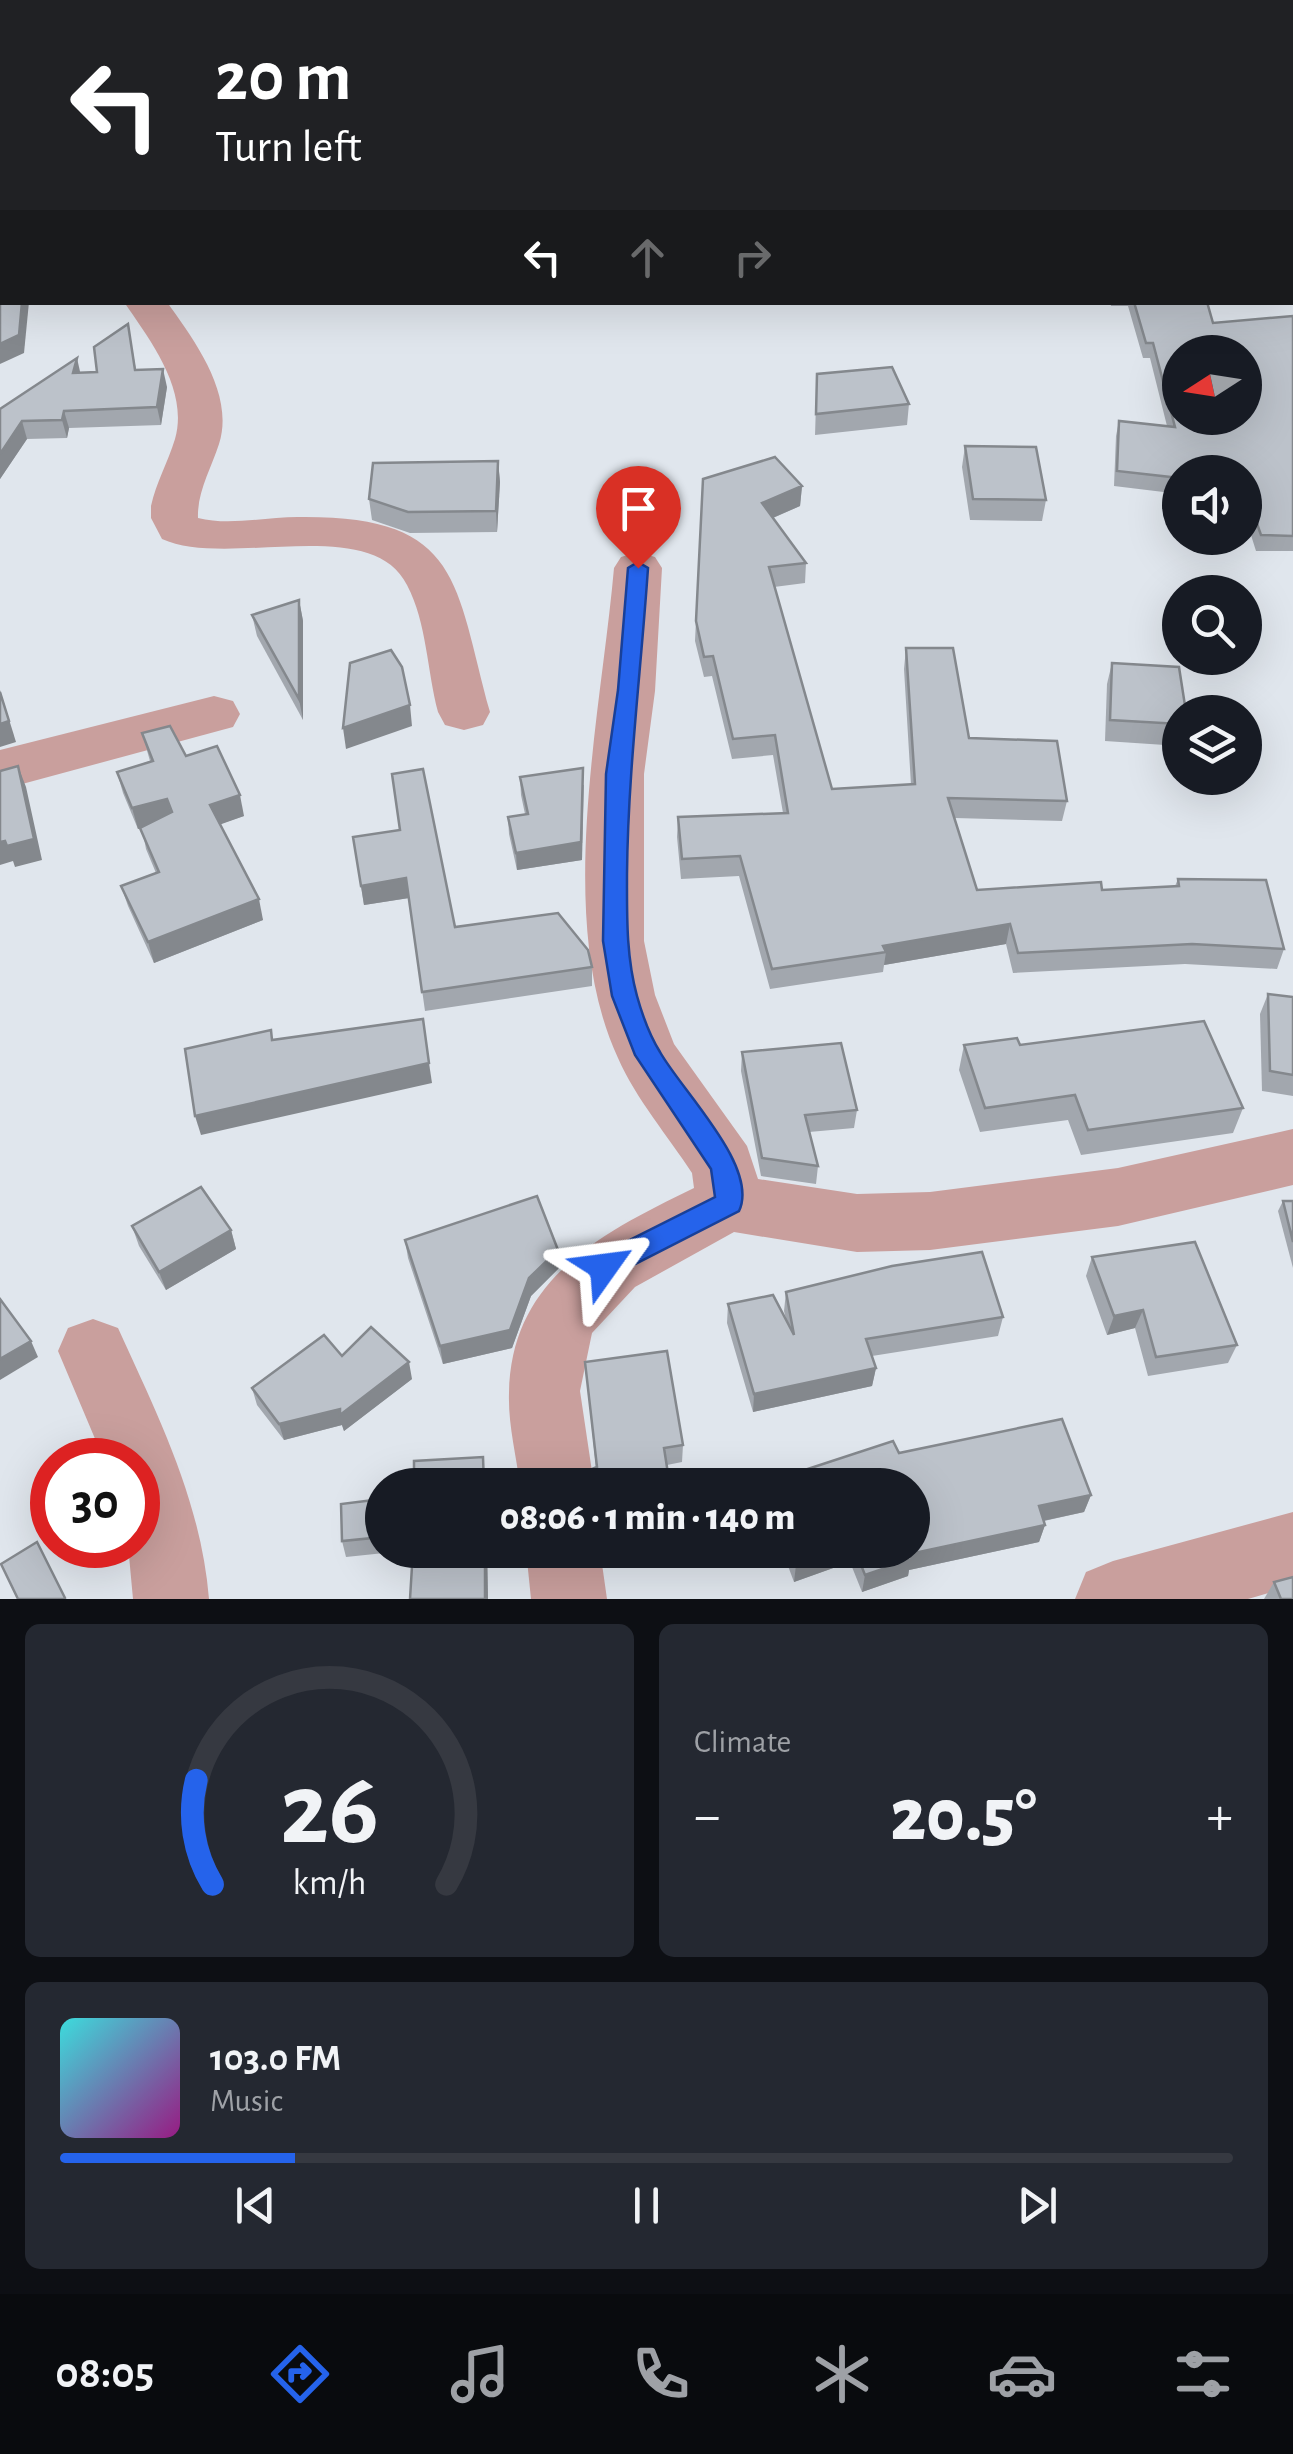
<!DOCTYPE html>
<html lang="en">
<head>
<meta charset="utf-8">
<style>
  body { margin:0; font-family:"Alegreya Sans",sans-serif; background:#242831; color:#f1f3f6; height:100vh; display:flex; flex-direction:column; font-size:38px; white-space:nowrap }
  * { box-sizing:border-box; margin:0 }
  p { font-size:32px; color:#9ea1a6 }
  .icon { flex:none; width:55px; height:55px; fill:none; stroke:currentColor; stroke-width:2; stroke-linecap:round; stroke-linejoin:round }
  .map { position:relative; height:1599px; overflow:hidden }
  .panel { display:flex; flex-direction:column; gap:25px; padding:25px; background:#0d0f14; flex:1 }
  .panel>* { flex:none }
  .banner { position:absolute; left:0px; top:0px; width:1295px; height:305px; box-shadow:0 10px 40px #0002; background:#202124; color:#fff; overflow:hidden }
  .needle { width:65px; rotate:258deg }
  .tools { position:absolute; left:1162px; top:335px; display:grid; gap:20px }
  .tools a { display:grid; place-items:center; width:100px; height:100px; border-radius:50%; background:#171b24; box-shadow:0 10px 40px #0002; font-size:50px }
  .speed { position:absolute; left:30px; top:1438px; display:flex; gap:20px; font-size:50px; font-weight:700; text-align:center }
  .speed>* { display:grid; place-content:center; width:130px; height:130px; border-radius:50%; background:#171b24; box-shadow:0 10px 40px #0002; line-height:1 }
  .speed .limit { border:15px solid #d22; background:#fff; color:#111 }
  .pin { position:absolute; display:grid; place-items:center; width:85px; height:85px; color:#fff; margin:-102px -42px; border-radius:50% 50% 50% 0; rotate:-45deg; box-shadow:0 0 10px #0007 }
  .pin .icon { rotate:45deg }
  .me { position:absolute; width:110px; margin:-55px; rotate:59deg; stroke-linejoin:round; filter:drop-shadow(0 0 8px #0008) }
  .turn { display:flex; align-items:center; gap:35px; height:210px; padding:0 50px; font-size:45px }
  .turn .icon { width:130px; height:130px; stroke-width:2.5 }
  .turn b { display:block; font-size:70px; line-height:85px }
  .lanes { display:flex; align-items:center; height:95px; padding:0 50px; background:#0003; justify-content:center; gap:50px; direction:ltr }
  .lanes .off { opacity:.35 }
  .big { font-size:75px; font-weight:800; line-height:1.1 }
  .panel .tile { flex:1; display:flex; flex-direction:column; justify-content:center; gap:15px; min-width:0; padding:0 35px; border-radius:15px; background:#242831 }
  .panel .dial { align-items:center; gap:0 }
  .dial svg { height:260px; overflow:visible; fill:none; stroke:#363941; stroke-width:7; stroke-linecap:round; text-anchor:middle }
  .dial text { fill:#f1f3f6; stroke:none }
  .song { display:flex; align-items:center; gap:30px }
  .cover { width:120px; height:120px; border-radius:15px; background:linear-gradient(135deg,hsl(180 70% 55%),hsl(310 70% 35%)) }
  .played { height:10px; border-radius:5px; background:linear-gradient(90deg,#2563eb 20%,#363941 20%) }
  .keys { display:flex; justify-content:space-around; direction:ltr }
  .heat { display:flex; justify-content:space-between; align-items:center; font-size:55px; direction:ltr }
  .panel .tiles { flex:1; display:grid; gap:25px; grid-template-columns:1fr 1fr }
  .tile:last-child { grid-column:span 2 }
  .trip { position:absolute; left:365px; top:1468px; width:565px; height:100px; border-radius:50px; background:#171b24; box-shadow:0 10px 40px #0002; font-weight:800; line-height:100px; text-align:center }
  .tabs { display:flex; height:160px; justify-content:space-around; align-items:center; background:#090b0e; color:#9ea1a6 }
  .tabs .icon { width:70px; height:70px }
  .tabs .on { color:#2563eb }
  .tabs b { font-size:45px; color:#f1f3f6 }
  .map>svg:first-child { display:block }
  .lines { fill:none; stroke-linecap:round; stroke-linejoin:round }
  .minor { fill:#c99f9d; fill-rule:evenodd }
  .wall { fill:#a2a7ae }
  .shaded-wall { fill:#84888d }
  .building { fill:#bcc2ca; stroke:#84888d; stroke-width:2.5; fill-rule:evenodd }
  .route { fill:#2563eb; stroke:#184099; stroke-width:2.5 }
</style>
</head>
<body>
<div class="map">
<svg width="1293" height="1599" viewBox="0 0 1293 1599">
  <rect width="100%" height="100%" fill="#e0e6ed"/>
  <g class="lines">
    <g class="minor">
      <rect x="740" y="0" width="34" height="2"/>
      <path d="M791,0H842L843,2H793Z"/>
      <rect x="920" y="0" width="34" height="2"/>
      <rect x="1241" y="0" width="34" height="2"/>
      <rect x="1292" y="57" width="1" height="22"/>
      <rect x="0" y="88" width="2" height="22"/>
      <rect x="1292" y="179" width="1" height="24"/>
      <path d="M124,302H167C194,340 235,394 219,444C211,469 197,492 198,518C229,526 266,517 298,517C462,515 454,581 490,712L483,725L464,730L445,725L438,712C427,671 427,623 407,585C371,513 227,569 162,539L151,518V506C156,483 168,462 175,439C189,390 150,340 124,302Z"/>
      <path d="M638,552L655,557L662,568L655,691L644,774V941L655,995L674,1044L747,1146L758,1179L857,1194L930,1192L1118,1168L1293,1129V1185L1118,1226L930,1250L857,1252L734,1232L635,1287L592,1333L580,1391L594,1485H520C516,1454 508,1424 509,1393C511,1277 604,1232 694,1188L692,1173C668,1136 636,1099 618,1058C554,920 601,716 614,568L621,557Z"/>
      <path d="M214,696L233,701L240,714L233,727L0,790V750Z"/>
      <path d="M93,1319L118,1328C158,1416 201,1501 209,1599H133L128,1545H138V1460H104L58,1351L68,1328Z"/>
      <path d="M1293,1512V1586L1248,1599H1075L1086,1572L1113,1561Z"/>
      <path d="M526,1550H600L607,1599H531Z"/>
    </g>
  </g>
  <g class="wall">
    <path d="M0,0H515L514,2H2V36L0,35Z"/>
    <path d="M982,0H1042L1041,2H982Z"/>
    <path d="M1110,302H1207L1213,323L1293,316V551H1256L1245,516V472H1180V494L1114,486L1116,436L1119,421L1167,426L1150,358H1143L1128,306H1111Z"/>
    <path d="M128,324L136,370L167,387L161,425L69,428L67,438L27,439L0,479V409L80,373L97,372Z"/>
    <path d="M817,374L909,404L907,425L815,435Z"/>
    <path d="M965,446L1046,500L1042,521L970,520L962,467Z"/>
    <path d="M498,461L500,482L497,532L410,533L372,520L369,499Z"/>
    <path d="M703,479L802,486L800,506L773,518L806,563L805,583L774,587L832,789L911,785L904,669L906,648L969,738L1067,801L1062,821L955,818L977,890H1102L1175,886L1178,879L1284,949L1277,969L1185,964L1013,973L1006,944L884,965L883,972L770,989L739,876L681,879L677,837L678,817L783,813L773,755L732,759L712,676L704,677L695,641Z"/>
    <path d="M299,600L303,621V720L257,636L252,615Z"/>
    <path d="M1112,663L1180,712V746L1105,741L1107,684Z"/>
    <path d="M142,733L186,756L244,816L220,824L263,920L154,963L128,906L121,886L156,873L146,849L142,828L138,829L123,793L117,772L150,761Z"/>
    <path d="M520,777L584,785L582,860L517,870L509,834L508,817L525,814L521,795Z"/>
    <path d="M353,837L455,927L592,967V986L425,1011L409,898L364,905Z"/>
    <path d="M1268,994L1293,997V1096L1262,1091L1260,1014Z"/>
    <path d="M964,1045H1020L1243,1108L1233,1133L1081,1155L1068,1120L980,1132L959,1070Z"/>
    <path d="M742,1052L857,1110L854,1128L809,1132L818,1166L816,1184L761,1176L741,1071Z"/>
    <path d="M1283,1201H1293V1268L1278,1211Z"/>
    <path d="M132,1226L231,1230L236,1249L166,1290L139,1246Z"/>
    <path d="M405,1240L558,1250L559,1268L531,1296L512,1348L443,1364L408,1258Z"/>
    <path d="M1092,1257L1237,1345L1228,1363L1148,1376L1135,1328L1107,1335L1086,1276Z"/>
    <path d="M786,1292L1003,1317L998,1336L872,1356L876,1368L872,1386L753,1412L727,1323L728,1304L786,1319L784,1311Z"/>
    <path d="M342,1356L412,1379L344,1431L342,1425L284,1440L257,1405L252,1388Z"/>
    <path d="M585,1362L683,1445L682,1462L667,1465L669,1485H588L587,1471L596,1468Z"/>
    <path d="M899,1453L1091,1495L1084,1512L1044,1521L1045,1525L1039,1542L909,1570L908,1576L862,1592L850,1562L794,1582L782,1550H912V1485H765V1483Z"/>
    <path d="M382,1499V1550H487L488,1599H410L413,1550L346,1557L342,1541Z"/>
    <path d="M1274,1582L1293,1599H1264Z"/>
  </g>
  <g class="shaded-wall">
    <path d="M22,302H29L24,353L0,364V344Z"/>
    <path d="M77,358L81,376L73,373Z"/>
    <path d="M163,369L167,387L161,425L157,407Z"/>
    <path d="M64,411L69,428L67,438L62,420Z"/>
    <path d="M22,421L27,439L0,479V454Z"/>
    <path d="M498,461L500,482L497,532L496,511Z"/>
    <path d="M802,486L800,506L761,523L762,503Z"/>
    <path d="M299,600L303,621V720L299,699Z"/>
    <path d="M0,690L16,742L0,747Z"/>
    <path d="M410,705L412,726L346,749L343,728Z"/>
    <path d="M18,766L26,787L42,860L15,867L13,861L0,865V842Z"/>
    <path d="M583,768L582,860L517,870L516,853Z"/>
    <path d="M240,795L244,816L216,826L210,805Z"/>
    <path d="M167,799L173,820L138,829L132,808Z"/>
    <path d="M406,878L409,898L364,905L361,886Z"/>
    <path d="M259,899L263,920L154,963L148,942Z"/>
    <path d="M1010,924L1006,944L884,965L886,952L883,946Z"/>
    <path d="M429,1063L432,1083L201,1135L195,1116Z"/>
    <path d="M231,1230L236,1249L166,1290L159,1272Z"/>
    <path d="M558,1250L559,1268L531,1296L512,1348L443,1364L440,1346L529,1278Z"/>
    <path d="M1143,1310L1135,1328L1107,1335L1114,1316Z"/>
    <path d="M31,1341L38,1357L0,1380V1359Z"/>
    <path d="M409,1362L412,1379L344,1431L342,1425L284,1440L279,1424Z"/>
    <path d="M876,1368L872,1386L753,1412L754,1394Z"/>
    <path d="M1091,1495L1084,1512L1033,1523L1039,1506Z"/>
    <path d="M1045,1525L1039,1542L909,1570L908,1576L862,1592L865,1575L910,1554Z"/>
    <path d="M485,1550H487L488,1599H485Z"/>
    <path d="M839,1550H852L850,1562L794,1582L796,1565Z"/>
  </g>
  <g class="building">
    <path d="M0,0H508L507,2H2V20H0Z"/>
    <rect x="555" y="0" width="137" height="2"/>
    <path d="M1179,0H1257L1256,2H1178Z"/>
    <path d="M1292,79H1293V161L1292,160Z"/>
    <path d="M0,102H2V302H22L19,335L0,344Z"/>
    <path d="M1134,302H1207L1213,323L1293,316V536L1261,535L1248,498H1245V472H1180V478L1117,471L1119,421L1175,427L1153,343H1146ZM1180,352H1245V418H1180Z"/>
    <path d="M128,324L135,370L163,369L157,407L64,411L62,420L22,421L0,454V409L77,358L73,373L97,372L94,347Z"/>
    <path d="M892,367L909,404L816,414L817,374Z"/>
    <path d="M965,446L1036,447L1046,500L973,499Z"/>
    <path d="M775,457L802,486L762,503L806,563L769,567L832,789L915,784L906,648H953L969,738L1057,741L1067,801L948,798L977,890L1101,882L1102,890L1179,886L1178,879L1266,880L1284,949L1192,944L1018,953L1010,924L883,946L886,952L772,969L740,856L682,859L678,817L788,813L775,735L733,739L713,656L704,657L696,621L703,479Z"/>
    <path d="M498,461L496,511L408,512L369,499L373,463Z"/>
    <path d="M299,600V699L252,615Z"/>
    <path d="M391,650L402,667L410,705L343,728L350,663Z"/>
    <path d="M1112,663L1179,667L1186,712H1180V724L1110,720Z"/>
    <path d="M0,692L9,721L0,724Z"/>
    <path d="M170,726L186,756L217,746L240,795L210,805L259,899L148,942L121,886L159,872L140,828L172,812L167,799L132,808L117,772L153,761L142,733Z"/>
    <path d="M18,766L34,839L7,846L5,841L0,842V771Z"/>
    <path d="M583,768L581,842L516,853L508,817L528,814L520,777Z"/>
    <path d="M423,769L455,927L558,913L588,950L592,967L422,992L406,878L361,886L353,837L400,830L392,774Z"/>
    <path d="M1268,994L1293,997V1075L1270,1071Z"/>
    <path d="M423,1019L429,1063L195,1116L185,1049L271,1030L272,1040Z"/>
    <path d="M1204,1021L1243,1108L1088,1130L1075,1095L985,1108L964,1045L1017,1038L1020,1045Z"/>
    <path d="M841,1043L857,1110L805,1115L818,1166L762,1158L742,1052Z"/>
    <path d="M201,1187L231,1230L159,1272L132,1226Z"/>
    <path d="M537,1196L558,1250L529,1278L510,1330L440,1346L405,1240Z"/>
    <path d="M1283,1201H1293V1242Z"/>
    <path d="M1195,1242L1237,1345L1156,1357L1143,1310L1114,1316L1092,1257Z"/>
    <path d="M982,1252L1003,1317L866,1339L876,1368L754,1394L728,1304L773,1295L794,1335L786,1292L892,1266Z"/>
    <path d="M0,1299L31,1341L0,1359Z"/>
    <path d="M371,1327L409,1362L340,1415V1409L279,1424L252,1388L324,1335L342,1356Z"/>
    <path d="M667,1351L683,1445L664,1448L669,1480L633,1485H589L587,1471L597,1467L585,1362Z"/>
    <path d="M1062,1419L1091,1495L1039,1506L1045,1525L910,1554L912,1559L865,1575L855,1550H912V1485H765V1483L893,1441L899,1453Z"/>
    <path d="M483,1457L484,1485H414V1461Z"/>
    <path d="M382,1499V1537L342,1541L341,1504Z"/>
    <path d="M37,1542L65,1598L64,1599H18L1,1564Z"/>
    <path d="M413,1550H485V1599H410Z"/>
    <path d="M791,1550H839L796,1565Z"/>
    <path d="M1293,1577V1599H1281L1274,1582Z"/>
  </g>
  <path class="route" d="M638,562L648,568C641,671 628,771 627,874C627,915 626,956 637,996C642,1014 650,1036 660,1052C681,1090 760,1167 739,1211L604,1280L594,1276L590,1267L594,1258L715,1197L711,1169L635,1055L612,996L603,941L606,774L618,690L628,568Z"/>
</svg>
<div class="tools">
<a><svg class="needle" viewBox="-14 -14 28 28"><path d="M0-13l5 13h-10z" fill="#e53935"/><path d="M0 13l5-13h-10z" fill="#9ea1a6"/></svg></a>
<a><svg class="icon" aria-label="sound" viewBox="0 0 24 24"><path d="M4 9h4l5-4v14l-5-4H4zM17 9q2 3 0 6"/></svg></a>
<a><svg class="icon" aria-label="search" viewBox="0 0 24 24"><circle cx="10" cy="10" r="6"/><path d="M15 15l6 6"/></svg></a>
<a><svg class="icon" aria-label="layers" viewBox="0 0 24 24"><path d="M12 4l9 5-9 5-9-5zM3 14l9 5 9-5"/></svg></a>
</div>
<div class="speed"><div class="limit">30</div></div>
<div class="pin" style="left:638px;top:568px;background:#d93025"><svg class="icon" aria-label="arrive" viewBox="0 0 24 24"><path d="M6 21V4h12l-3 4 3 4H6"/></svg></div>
<svg class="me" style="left:604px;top:1267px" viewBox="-20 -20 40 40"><path d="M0-17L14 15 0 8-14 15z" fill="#2563eb" stroke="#fff" stroke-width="4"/></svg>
<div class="trip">08:06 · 1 min · 140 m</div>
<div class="banner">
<div class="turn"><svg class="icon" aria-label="left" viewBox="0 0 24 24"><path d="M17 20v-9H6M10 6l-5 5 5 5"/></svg><div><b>20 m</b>Turn left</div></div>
<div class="lanes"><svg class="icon" aria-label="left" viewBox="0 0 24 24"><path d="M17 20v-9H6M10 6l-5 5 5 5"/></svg><svg class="icon off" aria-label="ahead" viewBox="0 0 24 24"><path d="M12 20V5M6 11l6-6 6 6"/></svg><svg class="icon off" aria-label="right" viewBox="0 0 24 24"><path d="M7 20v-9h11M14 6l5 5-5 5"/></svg></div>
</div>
</div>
<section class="panel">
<div class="tiles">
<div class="tile dial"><svg viewBox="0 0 100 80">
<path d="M14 69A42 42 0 1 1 86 69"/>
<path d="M14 69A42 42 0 0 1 9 37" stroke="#2563eb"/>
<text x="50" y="56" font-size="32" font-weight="700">26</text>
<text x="50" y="72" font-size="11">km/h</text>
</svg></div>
<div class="tile"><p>Climate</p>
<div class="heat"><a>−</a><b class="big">20.5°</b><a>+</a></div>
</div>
<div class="tile">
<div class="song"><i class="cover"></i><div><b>103.0 FM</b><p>Music</p></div></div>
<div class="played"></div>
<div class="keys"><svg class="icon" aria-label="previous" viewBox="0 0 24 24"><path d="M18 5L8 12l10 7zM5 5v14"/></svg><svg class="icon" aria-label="pause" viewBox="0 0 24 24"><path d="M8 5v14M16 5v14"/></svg><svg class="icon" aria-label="next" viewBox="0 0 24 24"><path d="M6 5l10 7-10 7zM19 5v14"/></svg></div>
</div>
</div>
</section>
<nav class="tabs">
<b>08:05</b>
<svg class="icon on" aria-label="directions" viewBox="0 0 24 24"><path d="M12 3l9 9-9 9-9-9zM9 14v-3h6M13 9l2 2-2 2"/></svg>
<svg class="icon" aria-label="music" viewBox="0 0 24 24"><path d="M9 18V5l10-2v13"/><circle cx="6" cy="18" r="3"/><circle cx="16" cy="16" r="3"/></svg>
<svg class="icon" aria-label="phone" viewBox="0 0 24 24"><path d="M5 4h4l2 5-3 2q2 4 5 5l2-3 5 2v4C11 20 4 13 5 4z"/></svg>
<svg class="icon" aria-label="climate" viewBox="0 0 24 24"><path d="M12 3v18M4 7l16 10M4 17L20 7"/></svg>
<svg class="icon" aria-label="car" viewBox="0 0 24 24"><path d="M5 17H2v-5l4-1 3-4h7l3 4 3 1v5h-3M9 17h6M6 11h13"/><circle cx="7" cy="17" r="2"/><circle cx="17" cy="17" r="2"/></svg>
<svg class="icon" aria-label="filters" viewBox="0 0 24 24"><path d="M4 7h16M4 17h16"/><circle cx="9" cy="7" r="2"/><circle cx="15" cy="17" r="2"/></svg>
</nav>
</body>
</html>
